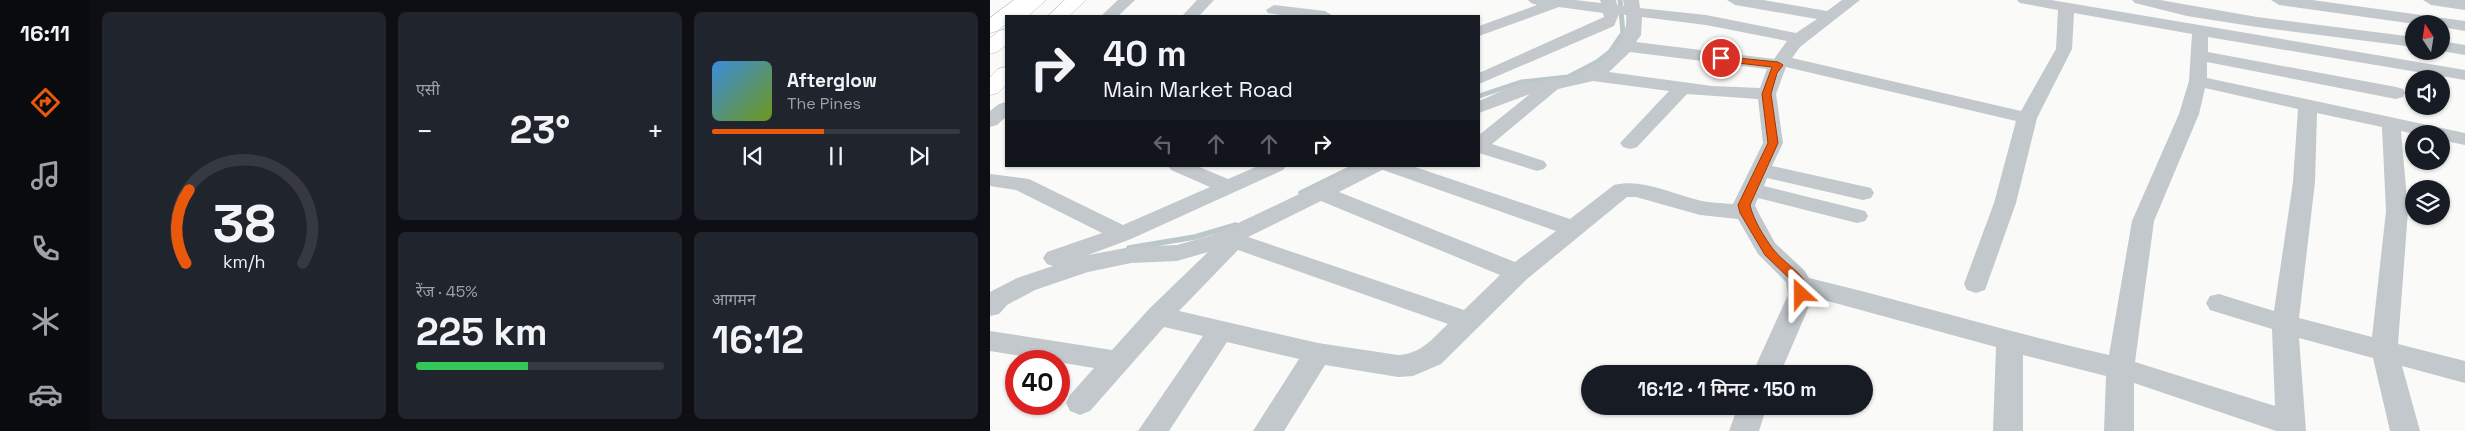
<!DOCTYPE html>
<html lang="hi">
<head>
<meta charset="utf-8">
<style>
  body { margin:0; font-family:"Space Grotesk","Noto Sans Devanagari",sans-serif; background:#20242c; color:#f1f3f6; height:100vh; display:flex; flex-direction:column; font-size:19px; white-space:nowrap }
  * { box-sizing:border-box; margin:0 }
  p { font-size:16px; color:#9ea1a6 }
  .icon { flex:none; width:28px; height:28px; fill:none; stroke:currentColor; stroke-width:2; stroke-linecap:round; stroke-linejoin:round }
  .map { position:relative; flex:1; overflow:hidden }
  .drawer { display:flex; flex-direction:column; gap:12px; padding:12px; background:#0d0f14; width:900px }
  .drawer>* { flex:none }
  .top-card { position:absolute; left:15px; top:15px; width:475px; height:152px; border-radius:0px; box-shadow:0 1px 4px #0004; background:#171b24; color:#f1f3f6; overflow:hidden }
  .needle { width:32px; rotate:348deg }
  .tools { position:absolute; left:1415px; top:15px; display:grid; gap:10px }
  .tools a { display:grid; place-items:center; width:45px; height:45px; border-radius:50%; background:#171b24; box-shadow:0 1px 4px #0004; font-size:25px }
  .speed { position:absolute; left:15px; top:350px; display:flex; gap:10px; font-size:25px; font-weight:700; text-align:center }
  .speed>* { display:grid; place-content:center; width:65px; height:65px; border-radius:50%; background:#171b24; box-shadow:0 1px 4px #0004; line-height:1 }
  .speed .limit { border:8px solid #d22; background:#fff; color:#111 }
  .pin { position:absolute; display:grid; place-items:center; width:42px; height:42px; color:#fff; margin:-21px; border:2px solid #fff; border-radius:50%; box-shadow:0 1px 5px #0007 }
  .me { position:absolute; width:55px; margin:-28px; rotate:336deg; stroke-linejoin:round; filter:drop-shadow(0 0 4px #0008) }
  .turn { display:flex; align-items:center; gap:18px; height:105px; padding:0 15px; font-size:22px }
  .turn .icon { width:65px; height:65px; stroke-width:2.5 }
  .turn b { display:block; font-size:35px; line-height:42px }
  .lanes { display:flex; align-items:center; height:48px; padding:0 15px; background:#0003; justify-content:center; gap:25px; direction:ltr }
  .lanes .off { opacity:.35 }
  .big { font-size:38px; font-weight:600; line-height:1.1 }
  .drawer .widget { flex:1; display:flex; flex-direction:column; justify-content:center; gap:8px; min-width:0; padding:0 18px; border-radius:8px; background:#20242c }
  .drawer .dial { align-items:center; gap:0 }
  .dial svg { height:130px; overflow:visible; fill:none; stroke:#363941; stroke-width:7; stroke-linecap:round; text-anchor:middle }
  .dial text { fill:#f1f3f6; stroke:none }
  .song { display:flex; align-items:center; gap:15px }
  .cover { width:60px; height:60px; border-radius:8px; background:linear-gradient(135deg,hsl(210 70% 55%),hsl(80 70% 35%)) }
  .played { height:5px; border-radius:2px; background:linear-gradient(90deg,#ea580c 45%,#363941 45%) }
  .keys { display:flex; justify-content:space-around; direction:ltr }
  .heat { display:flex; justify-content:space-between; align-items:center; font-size:28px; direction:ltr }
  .charge { height:8px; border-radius:4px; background:linear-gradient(90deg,#34c759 45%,#363941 0) }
  .drawer .tiles { flex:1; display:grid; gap:12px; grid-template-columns:repeat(3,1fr) }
  .widget:first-child { grid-row:span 2 }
  .trip { position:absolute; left:591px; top:365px; width:292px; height:50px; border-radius:25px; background:#171b24; box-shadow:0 1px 4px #0004; font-weight:600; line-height:50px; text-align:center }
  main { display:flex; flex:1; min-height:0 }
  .tab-bar { display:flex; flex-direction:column; width:90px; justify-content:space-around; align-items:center; background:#090b0e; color:#9ea1a6 }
  .tab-bar .icon { width:35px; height:35px }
  .tab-bar .on { color:#ea580c }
  .tab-bar b { font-size:22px; color:#f1f3f6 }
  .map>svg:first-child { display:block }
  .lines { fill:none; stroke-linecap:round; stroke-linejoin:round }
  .stream-far1 { stroke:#bbc7cb; stroke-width:5 }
  .stream { stroke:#bbc7cb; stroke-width:5.5 }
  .major-casing { stroke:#b5babe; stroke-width:1 }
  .highway-casing { stroke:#b4b9bd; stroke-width:1 }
  .minor { fill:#c3c8cc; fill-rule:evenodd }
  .major { fill:#fff; fill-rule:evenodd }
  .highway { fill:#fff; fill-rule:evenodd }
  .route { fill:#ea580c; stroke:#983908 }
</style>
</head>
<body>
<main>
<nav class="tab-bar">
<b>16:11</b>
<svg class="icon on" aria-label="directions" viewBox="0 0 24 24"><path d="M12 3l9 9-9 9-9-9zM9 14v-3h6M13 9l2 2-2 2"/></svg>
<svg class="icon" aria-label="music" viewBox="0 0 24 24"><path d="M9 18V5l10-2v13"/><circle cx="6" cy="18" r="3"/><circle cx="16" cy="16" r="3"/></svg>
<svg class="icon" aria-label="phone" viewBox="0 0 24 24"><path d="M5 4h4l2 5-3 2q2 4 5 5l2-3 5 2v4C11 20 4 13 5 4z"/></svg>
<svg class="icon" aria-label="climate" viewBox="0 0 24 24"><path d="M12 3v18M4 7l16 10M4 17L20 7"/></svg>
<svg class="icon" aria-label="car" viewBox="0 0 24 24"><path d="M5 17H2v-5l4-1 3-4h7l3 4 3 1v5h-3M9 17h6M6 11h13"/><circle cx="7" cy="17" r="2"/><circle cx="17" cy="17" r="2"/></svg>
</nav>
<section class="drawer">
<div class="tiles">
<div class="widget dial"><svg viewBox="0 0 100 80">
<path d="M14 69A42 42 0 1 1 86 69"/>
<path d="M14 69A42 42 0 0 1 16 24" stroke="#ea580c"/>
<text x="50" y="56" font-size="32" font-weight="700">38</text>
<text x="50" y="72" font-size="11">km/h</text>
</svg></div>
<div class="widget"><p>एसी</p>
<div class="heat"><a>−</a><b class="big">23°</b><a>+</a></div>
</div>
<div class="widget">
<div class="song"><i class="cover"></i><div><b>Afterglow</b><p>The Pines</p></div></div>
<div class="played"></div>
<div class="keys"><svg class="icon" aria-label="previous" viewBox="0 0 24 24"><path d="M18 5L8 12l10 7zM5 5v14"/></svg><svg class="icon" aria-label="pause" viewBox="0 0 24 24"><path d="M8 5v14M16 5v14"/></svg><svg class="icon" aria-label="next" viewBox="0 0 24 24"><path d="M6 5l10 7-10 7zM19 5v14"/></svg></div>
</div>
<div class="widget"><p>रेंज · 45%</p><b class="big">225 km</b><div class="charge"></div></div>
<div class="widget"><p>आगमन</p><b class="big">16:12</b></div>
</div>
</section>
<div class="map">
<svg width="1475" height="431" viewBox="0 0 1475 431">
  <rect width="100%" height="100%" fill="#fafaf8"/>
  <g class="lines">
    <path class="stream-far1" d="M489,96L531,82L578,77L607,62L620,52L633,33L630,0"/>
    <g class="stream">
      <path d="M311,193L366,166"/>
      <path d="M139,248L205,237L246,225"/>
    </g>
    <g class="major-casing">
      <path id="major" d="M24,0H45L27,16H16V24L7,31L0,33V18Z"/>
    </g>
    <g class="highway-casing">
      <g id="highway">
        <path d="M35,0H56L38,16H17Z"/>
        <path d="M75,0H96L79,16H58Z"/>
        <path d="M16,29V45L7,52L0,54V38L9,31Z"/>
        <path d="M16,67V85L8,93L0,95V77L8,69Z"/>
      </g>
    </g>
    <g class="minor">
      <path d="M128,0H145L128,16H111Z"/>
      <path d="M207,0H224L209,16H192Z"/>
      <path d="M538,0H585L611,3L610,0H626L627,5L634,6L633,0H649L650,8L716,15L806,33L827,19L745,5L737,0H773L837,11L852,0H870L810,47L802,58L1031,111L1066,49L1068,10L1030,3L1027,0H1061L1475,70V80L1218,37V52L1406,87L1413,89L1415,93L1413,97L1406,99L1217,62V78L1475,133V145L1451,140V134H1424L1411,131L1418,211L1408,344L1475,361V383L1412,366L1430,431H1400L1383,358L1309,338L1316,431H1286L1144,383V431H1114L1116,376L1033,355V431H1003L1006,347L823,297L790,374H762L798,295L796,282L768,254L748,219L710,215L646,197H637L537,279L451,364L423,376L408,377L335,365L294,431H263L309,359L237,342L179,431H148L213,336L174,327L100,411L90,415L80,411L76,403L80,395L104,368L0,351V331L122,350L159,309L218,252L187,261L141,263L98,272L45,290L17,305L9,314L0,316V292L27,278L63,266L57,264L53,258L57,252L112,233L26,190L0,186V174L39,179L133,225L220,187L181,170L178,166H207L238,179L268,166H296L293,170L141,239L98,255L141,247L187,245L223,235L368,166H422L580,219L624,185C652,178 682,194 708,200C719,203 732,203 743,204L773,143L768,99L697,94L647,147L640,149L633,147L630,143L679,91L603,81L568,89L502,144L554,161L557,165L554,169L547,171L489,153V135L540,94L489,113V101C503,95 517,88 532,84C549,80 568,80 585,75C609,67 640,43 636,15L629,14L624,26L489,84V73L614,17L613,13L569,7L489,36V26L547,5L541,3ZM1084,13L1202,34L1199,81L1189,114L1142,221L1119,355C1018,332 919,302 819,278L814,270L785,243L767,210L765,205L768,198L867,223L875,221L878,216L875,211L774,186L777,178L873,200L881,198L884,193L881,188L782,166L793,143L786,94L796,67L1026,121L1004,203L974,284L977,290L986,293L995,290L1026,203L1047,118L1082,49ZM652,17L716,25L797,41L784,59L646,42L651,35ZM640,52L777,69L770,88L722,86L619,72ZM1215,88L1308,109L1303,182L1284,311L1229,294L1220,296L1216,303L1220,310L1282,329L1285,406L1145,362L1164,221L1209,114ZM1327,113L1392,127L1396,211L1382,337L1309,318L1325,182ZM392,170H393L566,231L525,262L349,192ZM331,201L510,275L474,310L258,237ZM248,250L458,324C442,339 431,354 408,355L328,343L189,311Z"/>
      <path d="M1142,0H1170L1267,17L1424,37V47L1267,27L1197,16L1145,3Z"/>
      <path d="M1281,0H1322L1475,21V31L1451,27V24H1425L1289,5Z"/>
      <path d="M1433,0H1475V10L1441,5Z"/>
      <path d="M284,5L335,11L343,16H297L278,13L276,10Z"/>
      <path d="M1451,41L1475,45V55L1451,51Z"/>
      <path d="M16,102V117L7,125L0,127V111L9,104Z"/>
      <path d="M748,406H777L769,431H739Z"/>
    </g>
    <use href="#major" class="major"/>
    <use href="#highway" class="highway"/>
  </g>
  <path class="route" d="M728,56L788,62L793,65L787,73L781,94L788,143L760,205C763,219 774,237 783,249C794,263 809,270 818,286L816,298H807L803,282L775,255L750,213L748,205L778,143L772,94L782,67L731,61L727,58Z"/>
</svg>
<div class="tools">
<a><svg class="needle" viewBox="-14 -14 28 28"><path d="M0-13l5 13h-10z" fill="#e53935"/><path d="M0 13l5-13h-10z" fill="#9ea1a6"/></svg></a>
<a><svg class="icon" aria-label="sound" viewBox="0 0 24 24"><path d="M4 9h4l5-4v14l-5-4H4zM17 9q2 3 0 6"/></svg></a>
<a><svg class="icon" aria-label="search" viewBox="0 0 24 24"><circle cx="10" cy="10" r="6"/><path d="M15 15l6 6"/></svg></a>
<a><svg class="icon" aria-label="layers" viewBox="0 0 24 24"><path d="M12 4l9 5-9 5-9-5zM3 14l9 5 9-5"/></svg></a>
</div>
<div class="speed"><div class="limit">40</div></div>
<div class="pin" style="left:731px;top:58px;background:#d93025"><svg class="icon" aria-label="arrive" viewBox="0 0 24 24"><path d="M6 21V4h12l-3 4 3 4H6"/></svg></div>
<svg class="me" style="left:811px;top:294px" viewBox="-20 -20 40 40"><path d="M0-17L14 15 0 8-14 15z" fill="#ea580c" stroke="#fff" stroke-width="4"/></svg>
<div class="trip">16:12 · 1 मिनट · 150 m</div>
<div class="top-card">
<div class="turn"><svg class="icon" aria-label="right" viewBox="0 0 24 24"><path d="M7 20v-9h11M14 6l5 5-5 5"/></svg><div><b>40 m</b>Main Market Road</div></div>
<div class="lanes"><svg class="icon off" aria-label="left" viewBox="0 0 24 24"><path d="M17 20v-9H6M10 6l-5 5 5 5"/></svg><svg class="icon off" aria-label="ahead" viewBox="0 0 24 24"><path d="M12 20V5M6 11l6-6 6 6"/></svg><svg class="icon off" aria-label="ahead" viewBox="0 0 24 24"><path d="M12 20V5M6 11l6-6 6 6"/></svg><svg class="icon" aria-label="right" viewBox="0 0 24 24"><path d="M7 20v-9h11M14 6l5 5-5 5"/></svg></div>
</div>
</div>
</main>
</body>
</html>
